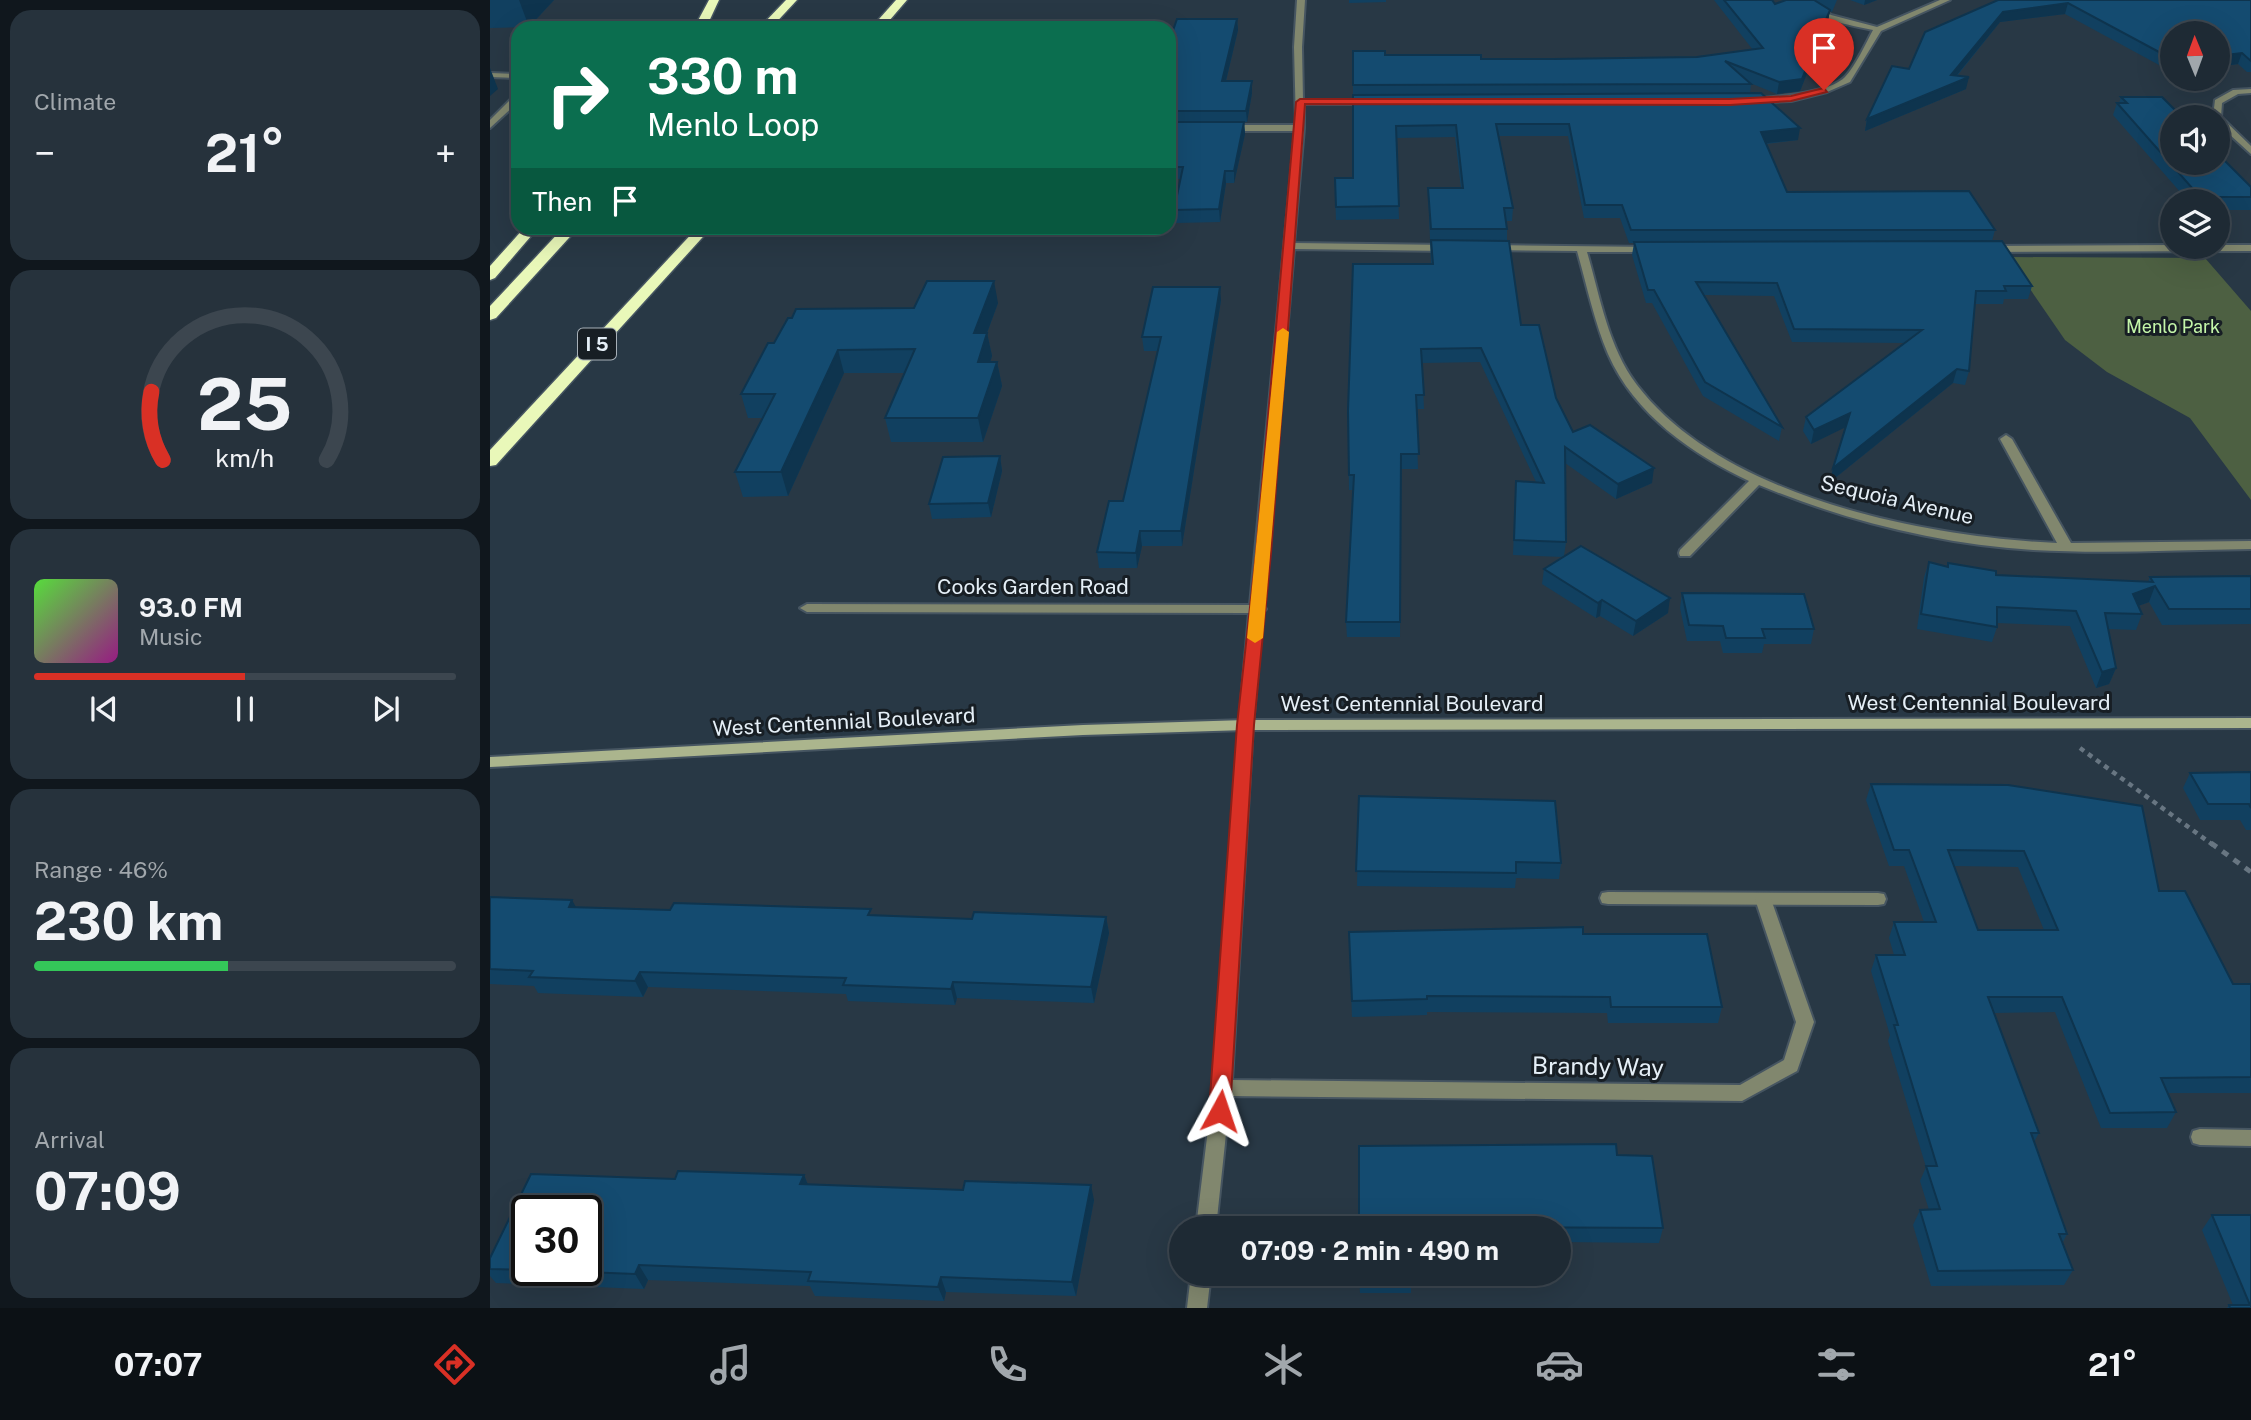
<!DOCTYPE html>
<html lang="en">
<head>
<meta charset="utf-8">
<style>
  body { margin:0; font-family:"Public Sans",sans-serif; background:#26323c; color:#f1f3f6; height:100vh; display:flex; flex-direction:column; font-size:26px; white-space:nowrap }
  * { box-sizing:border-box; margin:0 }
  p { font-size:23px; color:#a1a7ac }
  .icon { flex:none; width:38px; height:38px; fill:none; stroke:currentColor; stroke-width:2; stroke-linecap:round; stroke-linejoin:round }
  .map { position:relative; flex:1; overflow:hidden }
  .side { display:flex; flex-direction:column; gap:10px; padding:10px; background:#10171d; width:490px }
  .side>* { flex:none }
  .hud { position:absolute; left:21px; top:21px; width:665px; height:214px; border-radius:21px; box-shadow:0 7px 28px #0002,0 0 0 2px #3c464f; background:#0b6e4f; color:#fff; overflow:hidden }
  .needle { width:46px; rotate:359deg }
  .controls { position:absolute; left:1670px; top:21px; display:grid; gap:14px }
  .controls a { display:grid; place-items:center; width:70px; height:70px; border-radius:50%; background:#1e2a34; box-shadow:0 7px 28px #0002,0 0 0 2px #3c464f; font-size:35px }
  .speed { position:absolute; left:21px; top:1195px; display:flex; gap:14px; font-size:35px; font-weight:700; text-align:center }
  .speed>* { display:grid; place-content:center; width:91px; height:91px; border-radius:50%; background:#1e2a34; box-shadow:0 7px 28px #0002,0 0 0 2px #3c464f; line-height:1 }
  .speed .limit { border:4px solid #111; border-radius:10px; background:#fff; color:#111 }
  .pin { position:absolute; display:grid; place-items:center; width:60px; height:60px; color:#fff; margin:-72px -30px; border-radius:50% 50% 50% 0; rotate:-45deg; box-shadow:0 0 7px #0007 }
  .pin .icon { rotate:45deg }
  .me { position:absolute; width:77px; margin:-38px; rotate:5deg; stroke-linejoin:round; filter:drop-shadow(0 0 5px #0008) }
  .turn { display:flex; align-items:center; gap:24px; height:147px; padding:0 21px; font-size:32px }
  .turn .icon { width:91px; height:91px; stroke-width:2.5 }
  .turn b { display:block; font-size:49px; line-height:60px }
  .then { display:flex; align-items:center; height:66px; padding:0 21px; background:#0003; gap:14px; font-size:26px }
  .big { font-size:52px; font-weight:700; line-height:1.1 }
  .side .card { flex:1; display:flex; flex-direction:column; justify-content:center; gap:10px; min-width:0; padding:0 24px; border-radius:21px; background:#26323c }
  .side .dial { align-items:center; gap:0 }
  .dial svg { height:182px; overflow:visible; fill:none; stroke:#3c464f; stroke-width:7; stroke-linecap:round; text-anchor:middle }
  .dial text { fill:#f1f3f6; stroke:none }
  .song { display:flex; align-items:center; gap:21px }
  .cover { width:84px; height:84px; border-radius:10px; background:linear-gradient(135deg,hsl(110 70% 55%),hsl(310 70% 35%)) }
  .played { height:7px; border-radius:4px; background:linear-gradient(90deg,#d93025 50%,#3c464f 50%) }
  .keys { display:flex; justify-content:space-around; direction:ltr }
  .heat { display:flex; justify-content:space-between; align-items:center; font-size:38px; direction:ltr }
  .charge { height:10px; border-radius:5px; background:linear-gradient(90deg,#34c759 46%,#3c464f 0) }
  .trip { position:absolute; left:679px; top:1216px; width:402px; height:70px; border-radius:35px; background:#1e2a34; box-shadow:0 7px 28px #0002,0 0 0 2px #3c464f; font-weight:700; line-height:70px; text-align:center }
  .dock { display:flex; height:112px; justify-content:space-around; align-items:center; background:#0c1115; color:#a1a7ac }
  .dock .icon { width:49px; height:49px }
  .dock .current { color:#d93025 }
  .dock b { font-size:32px; color:#f1f3f6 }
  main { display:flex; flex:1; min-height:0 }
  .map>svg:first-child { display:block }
  .green { fill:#4d6042 }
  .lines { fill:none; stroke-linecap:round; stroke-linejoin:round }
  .lane-casing { stroke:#465561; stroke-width:4 }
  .street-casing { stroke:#465561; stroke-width:4 }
  .secondary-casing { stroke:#465561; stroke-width:4 }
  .highway-casing { stroke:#465561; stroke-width:3 }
  .path-far1 { stroke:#687682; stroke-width:4.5; stroke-dasharray:5 5; stroke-linecap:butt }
  .path { stroke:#687682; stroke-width:5; stroke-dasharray:7 7; stroke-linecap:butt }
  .lane { fill:#81876e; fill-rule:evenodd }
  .street { fill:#81876e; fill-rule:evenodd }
  .secondary { fill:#abb58d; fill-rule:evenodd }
  .highway { fill:#e9f8b9; fill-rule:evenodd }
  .wall { fill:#114060; fill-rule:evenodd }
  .shaded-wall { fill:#0e344e }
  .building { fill:#144b70; stroke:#0e344e; stroke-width:2; fill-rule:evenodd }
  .route { fill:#d93025; stroke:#8d1f18; stroke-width:2 }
  .slow { fill:#f59e0b }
  .labels { text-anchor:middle; stroke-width:6; stroke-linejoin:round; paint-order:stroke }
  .far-park-label { font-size:18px; fill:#c4f6a9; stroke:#171e24 }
  .shield { fill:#171e24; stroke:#a7b0b8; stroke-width:2 }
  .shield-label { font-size:19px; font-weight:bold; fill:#e5eff7 }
  .street-label { font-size:21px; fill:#e5eff7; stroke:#171e24 }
  .near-street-label { font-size:24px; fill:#e5eff7; stroke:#171e24 }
</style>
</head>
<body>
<main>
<section class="side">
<div class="card"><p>Climate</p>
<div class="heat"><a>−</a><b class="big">21°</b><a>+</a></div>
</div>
<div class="card dial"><svg viewBox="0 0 100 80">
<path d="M14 69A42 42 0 1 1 86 69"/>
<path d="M14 69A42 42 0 0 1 9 39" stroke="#d93025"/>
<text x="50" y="56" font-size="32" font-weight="700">25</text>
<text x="50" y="72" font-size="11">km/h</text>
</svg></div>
<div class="card">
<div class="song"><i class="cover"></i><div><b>93.0 FM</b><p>Music</p></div></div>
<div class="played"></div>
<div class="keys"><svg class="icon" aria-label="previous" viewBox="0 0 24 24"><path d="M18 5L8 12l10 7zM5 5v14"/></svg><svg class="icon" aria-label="pause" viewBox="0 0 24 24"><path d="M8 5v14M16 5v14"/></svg><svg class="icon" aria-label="next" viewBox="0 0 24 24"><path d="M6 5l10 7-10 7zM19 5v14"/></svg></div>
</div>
<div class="card"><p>Range · 46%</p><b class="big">230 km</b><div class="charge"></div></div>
<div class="card"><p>Arrival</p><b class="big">07:09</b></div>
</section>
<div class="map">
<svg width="1761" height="1308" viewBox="0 0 1761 1308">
  <rect width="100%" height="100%" fill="#283845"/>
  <path class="green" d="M1518,257L1715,258L1761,311V500L1700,418L1617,372L1575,340Z"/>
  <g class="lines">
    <g class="lane-casing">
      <g id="lane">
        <path d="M0,73L28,74V78L0,77Z"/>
        <path d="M25,95H28V102L0,128V120Z"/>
        <path d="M1118,892L1388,893L1394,894L1396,899L1394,904L1388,905L1118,904L1112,903L1110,898L1112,893Z"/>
        <path d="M1710,1129L1761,1130V1146L1710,1145L1703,1143L1701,1137L1703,1131Z"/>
      </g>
    </g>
    <g class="street-casing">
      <g id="street">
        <path d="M807,0H815L812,47L813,100H882L886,102L882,104H814V128L804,243L959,245L964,248L959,251L804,249L774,606L776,609L773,612L763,725L742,1080L1250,1085L1294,1060L1306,1022L1265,899L1267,894L1273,893L1279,894L1281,899L1324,1022L1307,1071L1252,1101L740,1096L726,1228H706L723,1088L749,725L759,613L317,612L310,608L317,604L760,605L805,131H738L734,128L738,125H806L804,47Z"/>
        <path d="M1311,0H1319L1341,15L1387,27L1450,0H1460L1391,31L1360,82L1337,92L1301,101L1257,103L1256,101L1260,99C1283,97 1338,94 1355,77C1366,65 1375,45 1383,30C1357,24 1330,22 1311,0Z"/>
        <path d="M1761,89V93L1748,94L1732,103L1731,117L1761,146V154L1727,123V117H1723L1725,100L1743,90Z"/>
        <path d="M1001,245L1162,247L1164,249L1159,252H1097C1110,296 1118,347 1147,385C1232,497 1434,537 1567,543L1510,439L1516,435L1522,439L1581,543L1761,541V549C1688,550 1615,554 1543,550C1449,544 1356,521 1269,485L1200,556H1190L1189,553L1190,550L1259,481C1202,454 1144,414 1118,354C1104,321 1097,286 1087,251L998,250L996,248Z"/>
        <path d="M1682,245H1761V251L1498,252L1493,249L1498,246Z"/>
        <path d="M701,1274H721L717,1308H697Z"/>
      </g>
    </g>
    <g class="secondary-casing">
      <path id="secondary" d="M1761,718V728L756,730L593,735L0,767V757L593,725L756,720Z"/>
    </g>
    <g class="highway-casing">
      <g id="highway">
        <path d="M219,0H229L216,28H204Z"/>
        <path d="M296,0H307L281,28H269Z"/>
        <path d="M406,0H417L393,28H381Z"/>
        <path d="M34,228H48L5,278L0,280V266Z"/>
        <path d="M73,228H88L6,318L0,320V306Z"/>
        <path d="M207,228H221L6,465L0,466V450Z"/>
      </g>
    </g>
    <path class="path-far1" d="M1590,748L1723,845"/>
    <path class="path" d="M1721,843L1761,872"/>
    <use href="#lane" class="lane"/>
    <use href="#street" class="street"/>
    <use href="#secondary" class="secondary"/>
    <use href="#highway" class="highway"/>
  </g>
  <g class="wall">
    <path d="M0,0H64L39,27L0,28Z"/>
    <path d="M859,0H896V2L859,3Z"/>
    <path d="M1224,0H1282L1285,4L1296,0H1347L1342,12L1340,11L1338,21L1310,91L1287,94L1260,83L1261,84L1260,93L1308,140L1276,144L1297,192L1505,230L1502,241L1542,286L1538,299H1514L1513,304H1485L1479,371L1475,385L1463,383L1340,482L1355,427L1321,444L1313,431L1316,417L1415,343L1302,342L1284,296L1214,295L1292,427L1289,441L1213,396L1162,303H1156L1142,255L1144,243H1139L1130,218H1094L1078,136H1009L1023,208L1022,221H1016L1017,229V241L1031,325L1083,432L1162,483L1126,499L1075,463L1076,542L1074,556L1178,613L1143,636L1110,616L1106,618L1052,584L1054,569L1073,557L1023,555L1026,481L1046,482L990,362L932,363L934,409H926L928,469H911L910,637H857L856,622L863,490H859L858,411L941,264L938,188H971L965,137L906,138L909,219L846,220L845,191L863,178V51L895,55L991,59H1064L1207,57L1263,50Z"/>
    <path d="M1360,0H1387L1374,5Z"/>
    <path d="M1508,0H1761V72H1757L1748,64L1727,67V33H1682V72L1575,14L1510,22L1467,76L1476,89L1375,131L1377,119L1419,69Z"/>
    <path d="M747,19L748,30L736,81L762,93L757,122H754L755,134L744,183H736L730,222L686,223L684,210L691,179H679V42Z"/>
    <path d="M1631,97L1761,187V210H1727V201H1698L1623,115L1627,103H1629Z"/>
    <path d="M731,300L692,546H652L647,568H609L607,552L633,501L668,351H654L652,337Z"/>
    <path d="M508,303L497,333L502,356L500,362H507L512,386L493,442H401L395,418L415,373H354L298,496L253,497L245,472L273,418H258L251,394L284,343L424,308Z"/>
    <path d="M510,456L512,471L501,517L442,519L439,504Z"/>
    <path d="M1439,562L1457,567L1458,563L1506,575L1658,582L1660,577L1761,576V624L1672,625L1659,602L1648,606L1652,614L1646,630L1618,629L1626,668L1619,684L1606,688L1580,626L1507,623V627L1502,642L1427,629L1434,577Z"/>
    <path d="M1192,593L1324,629L1321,644H1274L1272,653H1233L1230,641H1197L1190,608Z"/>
    <path d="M1761,772V830H1756L1750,820H1710L1693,788L1700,773Z"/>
    <path d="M1381,784L1669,891L1743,984H1761V1093H1678L1686,1112L1677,1128H1611L1565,1012L1504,1013L1549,1133L1544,1142L1577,1234L1573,1242L1583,1270L1574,1285L1441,1286L1423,1225L1430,1210H1439L1430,1181L1436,1167L1398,1041L1400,1035L1381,971L1386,955H1404L1399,938L1404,922H1434L1414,866H1399L1376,800ZM1464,866L1528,867L1554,930H1488Z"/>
    <path d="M869,796L1071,863L1069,879L1026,878L1025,888L867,886Z"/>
    <path d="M0,897L86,907L482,919L616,917L619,933L604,1003L467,998L465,1005L358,1001L356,994L158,987L153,997L48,993L44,986L0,984Z"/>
    <path d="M859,932L1093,934L1232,1007L1228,1023H1118L1117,1013L937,1012V1015L862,1017Z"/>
    <path d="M1127,1155L1173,1228L1169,1243L1069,1242V1228H869Z"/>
    <path d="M314,1175L318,1185L604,1200L586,1296L456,1292L454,1301L325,1296L320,1286L158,1280L154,1289L6,1283L0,1276V1258L185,1179Z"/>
    <path d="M1722,1215H1761V1308H1737L1739,1305H1743L1712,1230Z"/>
    <path d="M869,1274H980V1276L921,1277V1293H870Z"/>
  </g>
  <g class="shaded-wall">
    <path d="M29,0H64L39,27Z"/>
    <path d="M1375,0H1387L1374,5Z"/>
    <path d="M1578,3L1575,14L1510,22L1458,86L1479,77L1476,89L1375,131L1377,119L1513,12Z"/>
    <path d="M1340,10L1338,21L1310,91L1287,94L1289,82Z"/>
    <path d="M747,19L748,30L733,93L732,81Z"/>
    <path d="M1752,53L1748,64L1727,67V56Z"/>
    <path d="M0,68L8,89L0,96Z"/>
    <path d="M762,81V93L757,122L756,111Z"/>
    <path d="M754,122L755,134L744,183V171Z"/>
    <path d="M1310,128L1308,140L1269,144L1271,132Z"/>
    <path d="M735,171L736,183L730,222L729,209Z"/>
    <path d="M504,281L508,303L488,357L484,333Z"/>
    <path d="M730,287L731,300L692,546L691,531Z"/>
    <path d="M497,333L502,356L493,386L488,362Z"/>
    <path d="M348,350L354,373L298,496L291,472Z"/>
    <path d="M507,362L512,386L493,442L488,418Z"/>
    <path d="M1467,369L1463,383L1340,482L1343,468Z"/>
    <path d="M1360,413L1356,427L1321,444L1324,430Z"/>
    <path d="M510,456L512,471L501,517L498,503Z"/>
    <path d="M1164,468L1162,483L1126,499L1128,484Z"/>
    <path d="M650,531L652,546L647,568L646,553Z"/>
    <path d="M1665,586L1659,602L1637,610L1643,594Z"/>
    <path d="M1180,598L1178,613L1143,636L1146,621Z"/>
    <path d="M1112,600L1110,616L1106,618L1108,603Z"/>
    <path d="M1626,668L1619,684L1606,688L1612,672Z"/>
    <path d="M82,900L91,916L79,907Z"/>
    <path d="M616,917L619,933L604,1003L601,987Z"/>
    <path d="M150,972L158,987L153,997L145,981Z"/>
    <path d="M463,982L467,998L465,1005L461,989Z"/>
    <path d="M314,1175L320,1190L310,1184Z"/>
    <path d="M601,1185L604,1200L586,1296L582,1282Z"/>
    <path d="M149,1265L158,1280L154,1289L145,1274Z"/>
    <path d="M451,1277L456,1292L454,1301L448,1287Z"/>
  </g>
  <g class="building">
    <path d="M1234,0H1282L1285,4L1296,0H1324L1340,10L1312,79L1289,82L1235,61L1261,84L863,85V51H895V55H991V59H1064L1207,57L1273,48Z"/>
    <path d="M1508,0H1761V61L1752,53L1727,56V33H1682V59L1578,3L1513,12L1461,75L1479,77L1377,119L1402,66L1419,69L1435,32Z"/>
    <path d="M687,19H747L732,81H762L756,111H679V42Z"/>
    <path d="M1271,93L1310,128L1271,132L1297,192L1479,191L1505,230H1141L1132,205H1095L1079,124H1006L1023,208H1014L1017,229H941L938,188H973L966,125L906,126L909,206L846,207L845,178H863V95Z"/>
    <path d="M1631,97H1672L1692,117H1682V163H1727V153L1761,187V197H1710L1627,103H1637Z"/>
    <path d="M679,122H754L744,171H735L729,209L684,210L693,167H679Z"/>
    <path d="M941,240L1019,241L1031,325H1049L1066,398L1083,432L1100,425L1164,468L1128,484L1075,447L1076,542L1024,540L1026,481L1054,483L991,348L931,349L934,395H926L929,454H911L910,622H856L864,475H859L858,411L863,264H943Z"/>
    <path d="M1512,241L1542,286H1514L1516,291H1486L1479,371L1467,369L1343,468L1360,413L1324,430L1316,417L1432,330L1304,329L1287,283L1206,282L1292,427L1215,382L1164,290H1158L1144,242Z"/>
    <path d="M437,281H504L484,333H497L488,362H507L488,418H395L425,349L348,350L291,472H245L285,394H251L278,343H284L298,318H302L306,309L424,308Z"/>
    <path d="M663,287H730L691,531H650L646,553L607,552L619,501H633L671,337H652Z"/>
    <path d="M510,456L498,503L439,504L453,457Z"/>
    <path d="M1091,546L1180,598L1146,621L1112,600L1108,603L1054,569Z"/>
    <path d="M1439,562L1458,567V563L1506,571V575L1663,582L1660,577L1761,576V609H1679L1665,586L1643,594L1652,614L1615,613L1626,668L1612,672L1586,611L1507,607V627L1431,614Z"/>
    <path d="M1192,593L1314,594L1324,629H1272L1275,638H1236L1233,626L1199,625Z"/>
    <path d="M1761,772V808L1759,804H1718L1700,773Z"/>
    <path d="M1381,784L1518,785L1652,806L1669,891H1695L1743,984H1761V1077L1671,1078L1686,1112L1620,1113L1572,997H1498L1549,1133H1541L1577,1234H1569L1583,1270L1448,1271L1430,1210L1450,1209L1436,1166H1447L1404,1025H1408L1386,955H1415L1404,922H1446L1419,850H1404ZM1458,850L1534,851L1568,930H1488Z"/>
    <path d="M869,796L1065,801L1071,863L1026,862V873L866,871Z"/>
    <path d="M0,897L82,900L79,907L180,910L184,903L381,909L378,915L482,919L484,912L616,917L601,987L463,982L461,989L353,985L356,978L150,972L145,981L39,977L43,971L0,969Z"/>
    <path d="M1093,927V934H1217L1232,1007H1121L1120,997L937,996V999L862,1001L859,932Z"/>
    <path d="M1126,1144L1127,1155L1162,1156L1173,1228L979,1227V1228H869V1146Z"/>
    <path d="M188,1171L314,1175L310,1184L473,1190L475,1181L601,1185L582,1282L451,1277L448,1287L318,1281L321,1272L149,1265L145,1274L45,1270H96V1211H37V1270L0,1269V1258L41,1174L185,1179Z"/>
    <path d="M1722,1215H1761V1308H1740L1739,1305H1760Z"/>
    <path d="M869,1274H921V1278L869,1279Z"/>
  </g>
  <path class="route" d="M1334,88L1337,92L1301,101L1240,105L815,104L781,553L764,725L740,1111L737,1118L730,1121L722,1118L719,1111L747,725L766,553L806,102L810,99H1240L1301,96Z"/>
  <path class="slow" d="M793,328L799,332L773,638L765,643L757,638L787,332Z"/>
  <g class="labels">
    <g class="far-park-label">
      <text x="1683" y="333">Menlo Park</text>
    </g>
    <rect class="shield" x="88" y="328.5" width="38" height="31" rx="5"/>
    <g class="shield-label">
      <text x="107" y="351">I 5</text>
    </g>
    <g class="street-label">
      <text transform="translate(1407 500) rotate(13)" y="7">Sequoia Avenue</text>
      <text x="543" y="594">Cooks Garden Road</text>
      <text x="1489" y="710">West Centennial Boulevard</text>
      <text x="922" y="711">West Centennial Boulevard</text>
      <text transform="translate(354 722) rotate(-3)" y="7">West Centennial Boulevard</text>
    </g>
    <g class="near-street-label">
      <text transform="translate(1108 1067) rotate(1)" y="8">Brandy Way</text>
    </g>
  </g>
</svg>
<div class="controls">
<a><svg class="needle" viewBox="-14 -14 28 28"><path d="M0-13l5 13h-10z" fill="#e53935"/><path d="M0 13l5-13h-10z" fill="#a1a7ac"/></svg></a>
<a><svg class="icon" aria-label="sound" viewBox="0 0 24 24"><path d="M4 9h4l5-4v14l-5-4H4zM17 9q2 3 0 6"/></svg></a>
<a><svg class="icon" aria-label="layers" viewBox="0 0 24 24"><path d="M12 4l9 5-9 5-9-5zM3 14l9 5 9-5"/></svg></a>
</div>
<div class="speed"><div class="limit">30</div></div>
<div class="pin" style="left:1334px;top:90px;background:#d93025"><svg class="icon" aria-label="arrive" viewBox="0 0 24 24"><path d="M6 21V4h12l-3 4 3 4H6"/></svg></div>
<svg class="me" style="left:730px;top:1111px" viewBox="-20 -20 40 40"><path d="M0-17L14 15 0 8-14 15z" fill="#d93025" stroke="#fff" stroke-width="4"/></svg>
<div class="trip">07:09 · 2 min · 490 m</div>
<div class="hud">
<div class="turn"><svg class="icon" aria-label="right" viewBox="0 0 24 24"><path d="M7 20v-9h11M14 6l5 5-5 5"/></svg><div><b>330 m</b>Menlo Loop</div></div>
<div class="then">Then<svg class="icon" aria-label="arrive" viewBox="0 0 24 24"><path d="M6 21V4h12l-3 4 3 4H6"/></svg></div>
</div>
</div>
</main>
<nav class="dock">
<b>07:07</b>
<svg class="icon current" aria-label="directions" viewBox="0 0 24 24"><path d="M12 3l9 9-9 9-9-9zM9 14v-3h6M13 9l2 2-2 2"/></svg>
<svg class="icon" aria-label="music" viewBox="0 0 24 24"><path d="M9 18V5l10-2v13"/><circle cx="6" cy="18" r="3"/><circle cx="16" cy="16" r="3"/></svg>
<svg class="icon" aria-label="phone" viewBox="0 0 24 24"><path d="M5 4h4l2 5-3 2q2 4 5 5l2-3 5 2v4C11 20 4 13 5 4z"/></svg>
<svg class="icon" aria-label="climate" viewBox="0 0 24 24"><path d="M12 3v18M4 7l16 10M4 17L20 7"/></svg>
<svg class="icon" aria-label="car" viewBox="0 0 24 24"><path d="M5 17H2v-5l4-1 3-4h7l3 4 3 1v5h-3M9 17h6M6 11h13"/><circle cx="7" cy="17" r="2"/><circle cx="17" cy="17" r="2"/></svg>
<svg class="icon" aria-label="filters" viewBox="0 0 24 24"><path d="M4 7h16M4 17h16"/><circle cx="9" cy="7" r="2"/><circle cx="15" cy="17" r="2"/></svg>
<b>21°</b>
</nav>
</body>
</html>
